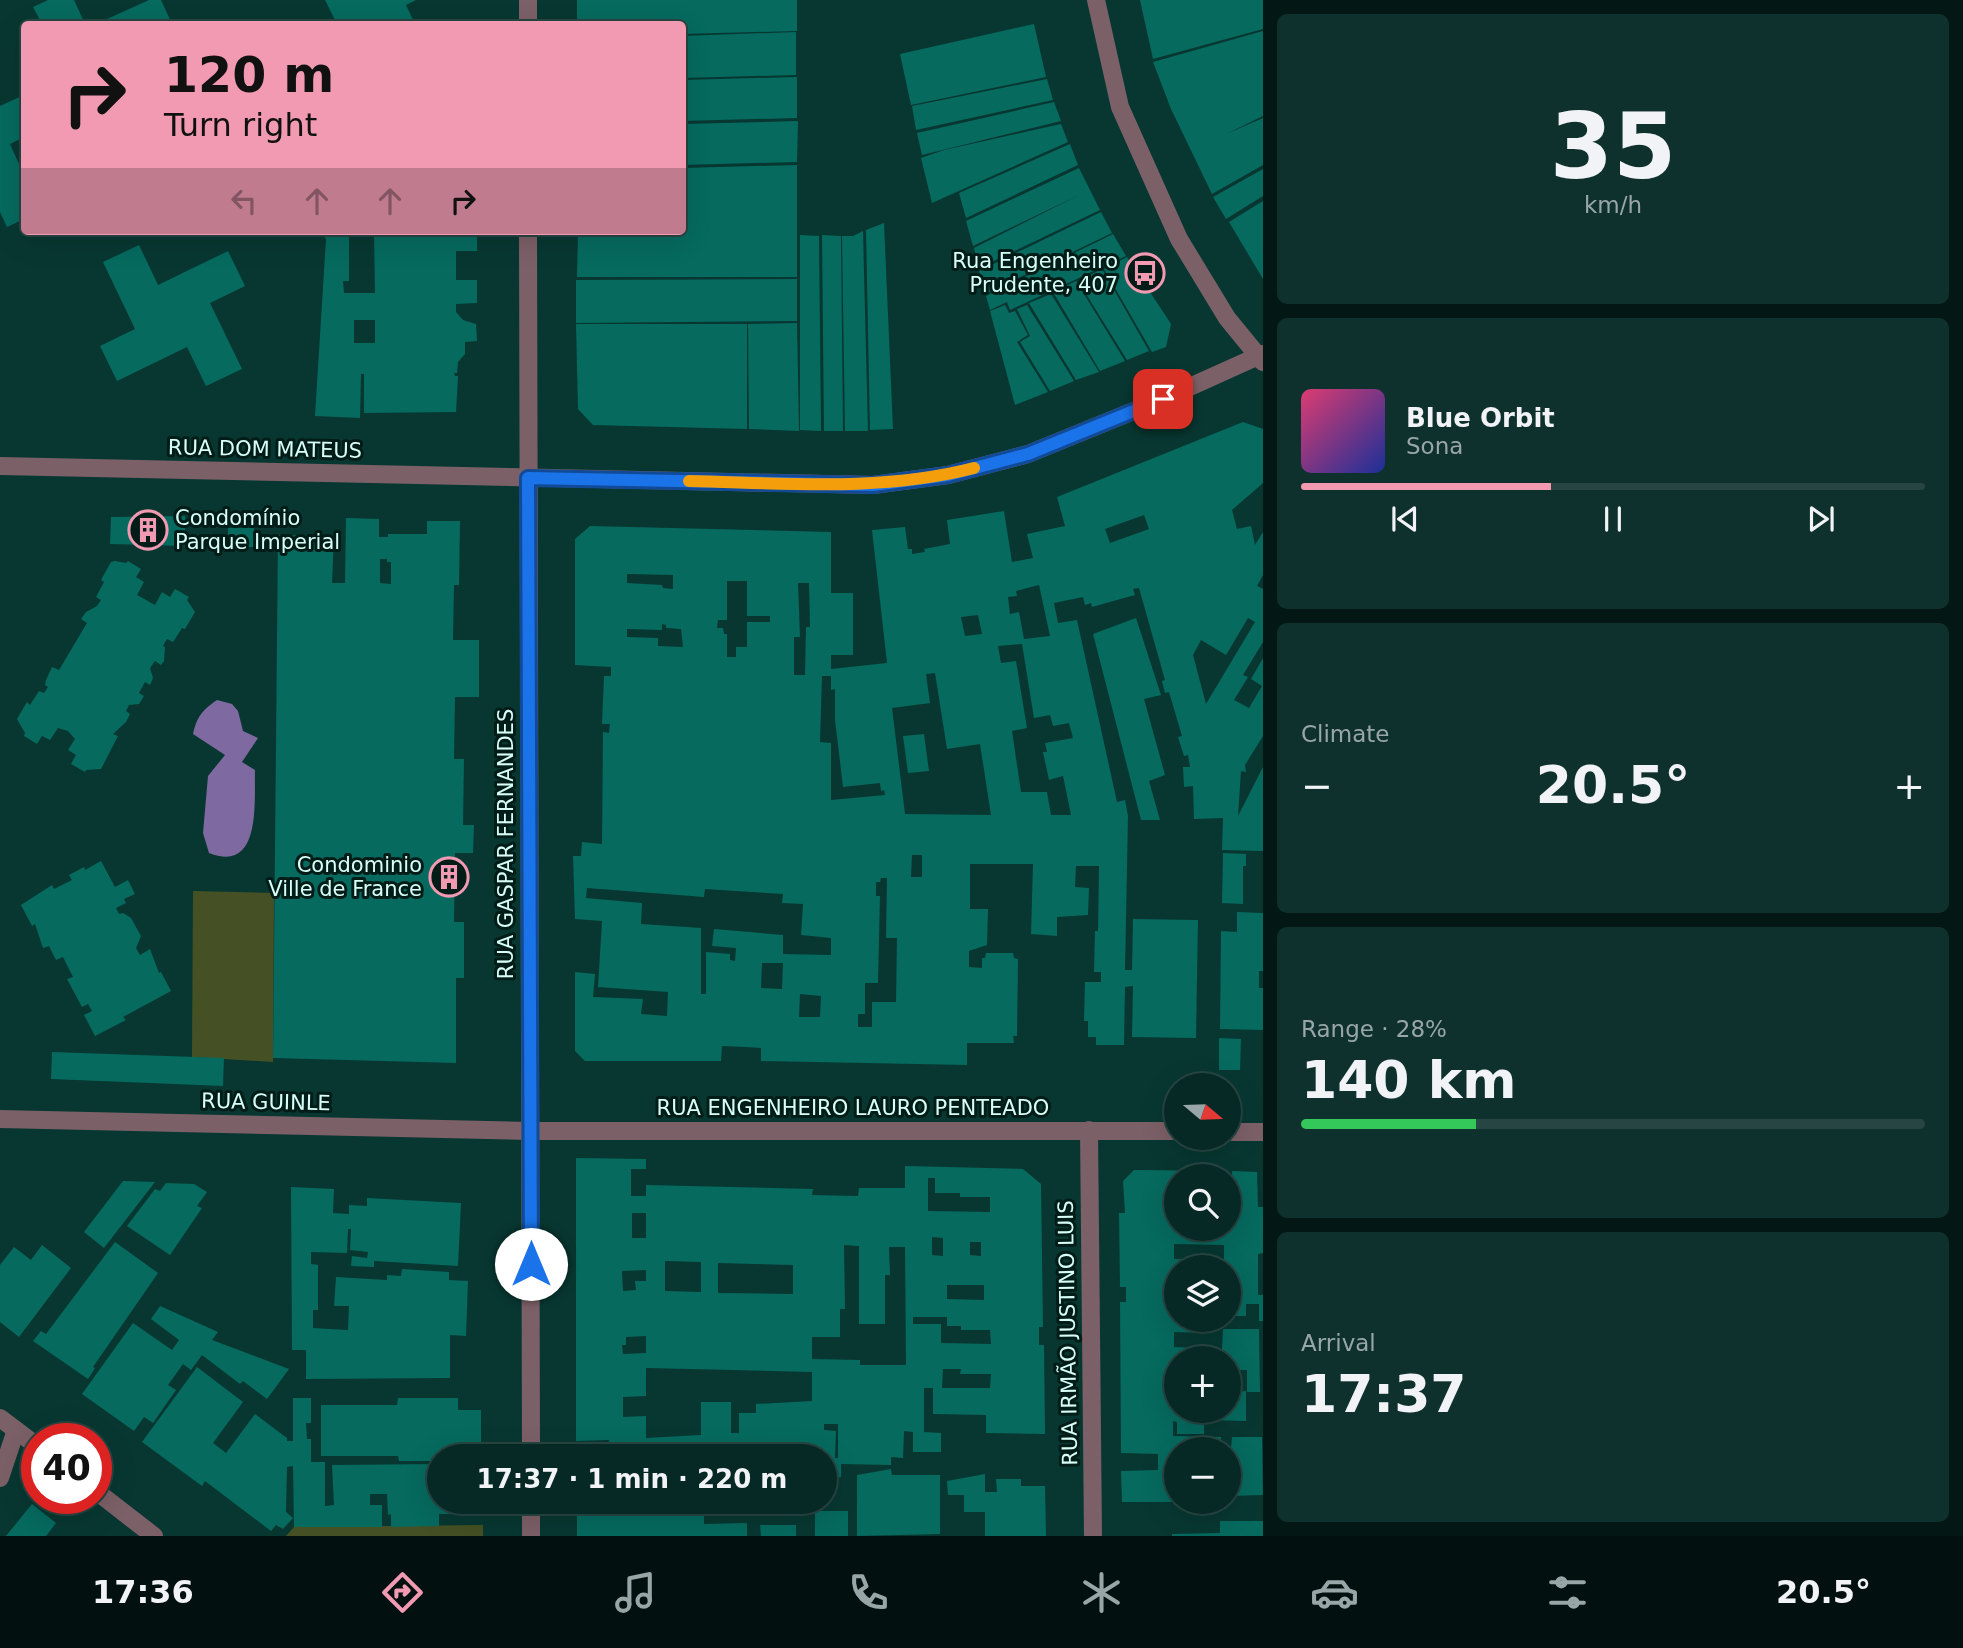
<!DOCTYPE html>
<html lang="en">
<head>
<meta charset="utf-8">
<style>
  body { margin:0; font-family:"DejaVu Sans",sans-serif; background:#0f312d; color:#f1f3f6; height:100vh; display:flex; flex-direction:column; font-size:26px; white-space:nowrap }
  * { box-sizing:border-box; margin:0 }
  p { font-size:23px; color:#98a6a7 }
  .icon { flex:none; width:38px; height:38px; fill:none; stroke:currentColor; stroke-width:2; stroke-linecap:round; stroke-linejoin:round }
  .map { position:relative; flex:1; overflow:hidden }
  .panel { display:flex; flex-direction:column; gap:14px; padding:14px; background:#031714; width:700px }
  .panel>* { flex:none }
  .banner { position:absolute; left:21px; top:21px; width:665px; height:214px; border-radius:7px; box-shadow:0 7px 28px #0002,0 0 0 2px #274542; background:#f19ab2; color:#111; overflow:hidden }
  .needle { width:46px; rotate:109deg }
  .controls { position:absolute; left:1164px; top:1073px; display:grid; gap:14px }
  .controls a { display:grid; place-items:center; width:77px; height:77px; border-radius:50%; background:#062925; box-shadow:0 7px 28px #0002,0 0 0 2px #274542; font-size:35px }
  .speed { position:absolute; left:21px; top:1423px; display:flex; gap:14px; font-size:35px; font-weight:700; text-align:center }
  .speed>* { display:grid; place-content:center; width:91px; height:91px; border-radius:50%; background:#062925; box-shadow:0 7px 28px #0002,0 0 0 2px #274542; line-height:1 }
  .speed .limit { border:10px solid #d22; background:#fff; color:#111 }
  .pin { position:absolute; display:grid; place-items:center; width:60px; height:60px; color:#fff; margin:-30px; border-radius:14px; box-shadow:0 4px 10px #0006 }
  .me { position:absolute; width:77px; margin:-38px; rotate:0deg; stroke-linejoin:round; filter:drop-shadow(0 0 5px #0008) }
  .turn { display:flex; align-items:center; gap:24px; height:147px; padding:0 28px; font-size:32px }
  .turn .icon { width:91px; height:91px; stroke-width:2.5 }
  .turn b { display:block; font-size:49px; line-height:60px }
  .lanes { display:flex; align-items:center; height:66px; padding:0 28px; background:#0003; justify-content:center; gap:35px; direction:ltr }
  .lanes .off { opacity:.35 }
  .big { font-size:52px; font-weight:600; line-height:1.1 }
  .panel .card { flex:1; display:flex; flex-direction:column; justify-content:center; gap:10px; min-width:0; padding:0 24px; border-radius:10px; background:#0f312d }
  .panel .dial { align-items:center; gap:0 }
  .dial b { font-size:91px; line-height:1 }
  .song { display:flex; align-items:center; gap:21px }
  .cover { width:84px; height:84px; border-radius:10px; background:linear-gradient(135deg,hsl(340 70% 55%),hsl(230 70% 35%)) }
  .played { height:7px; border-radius:4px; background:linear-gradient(90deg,#f19ab2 40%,#274542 40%) }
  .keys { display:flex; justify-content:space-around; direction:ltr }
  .heat { display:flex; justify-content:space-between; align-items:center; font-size:38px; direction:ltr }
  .charge { height:10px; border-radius:5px; background:linear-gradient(90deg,#34c759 28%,#274542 0) }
  .trip { position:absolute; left:427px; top:1444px; width:410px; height:70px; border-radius:35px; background:#062925; box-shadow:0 7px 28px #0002,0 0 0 2px #274542; font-weight:600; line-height:70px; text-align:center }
  .dock { display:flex; height:112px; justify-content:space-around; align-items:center; background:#02100f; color:#98a6a7 }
  .dock .icon { width:49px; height:49px }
  .dock .selected { color:#f19ab2 }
  .dock b { font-size:32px; color:#f1f3f6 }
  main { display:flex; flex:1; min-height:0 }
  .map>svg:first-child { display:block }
  .green { fill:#455124 }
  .water { fill:#7f69a1 }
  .building { fill:#066a5f; fill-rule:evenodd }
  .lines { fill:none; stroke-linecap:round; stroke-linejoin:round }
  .service { stroke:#7c6067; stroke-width:18 }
  .minor { stroke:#7c6067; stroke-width:18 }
  .tertiary { stroke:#7c6067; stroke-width:18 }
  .route-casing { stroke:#114b97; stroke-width:18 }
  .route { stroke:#1a73e8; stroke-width:12 }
  .slow { stroke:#f59e0b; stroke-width:12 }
  .labels { text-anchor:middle; stroke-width:6; stroke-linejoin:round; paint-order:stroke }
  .poi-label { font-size:21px; fill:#d8fff7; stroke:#021c18; text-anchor:end }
  .street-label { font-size:21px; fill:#d8fff7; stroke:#021c18 }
</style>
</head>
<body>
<main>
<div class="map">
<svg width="1263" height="1536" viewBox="0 0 1263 1536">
  <rect width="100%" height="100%" fill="#083731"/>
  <g class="green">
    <path d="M193,891L274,893L273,1062L192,1057Z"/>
    <path d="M483,1525V1536H286L294,1527Z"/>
  </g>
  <path class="water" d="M217,700L232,704L238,711L243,731L258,738L242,762L255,770C254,801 262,874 209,853L203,833L208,776L225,755L193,734C197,717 202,710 217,700Z"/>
  <g class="building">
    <path d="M48,0H74L85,24H42L33,7Z"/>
    <path d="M149,0H161L172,24H96Z"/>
    <path d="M325,0H416L406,5L415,24H337Z"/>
    <path d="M577,0H797V31L682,34V24H577Z"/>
    <path d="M1140,0H1263V29L1153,59Z"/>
    <path d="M1034,24L1046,77L911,105L900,54Z"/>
    <path d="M1263,31V116L1226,134L1263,118V165L1212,194L1171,109L1153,62Z"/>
    <path d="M796,32V75L682,78V36Z"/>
    <path d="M797,77V118L682,121V80Z"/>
    <path d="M1047,79L1053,100L916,130L912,106Z"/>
    <path d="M24,95V137L10,144L24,175V219L7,227L0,212V106Z"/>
    <path d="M1054,102L1061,121L922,155L917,133Z"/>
    <path d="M798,121L797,162L682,165V124Z"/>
    <path d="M1061,124L1068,142L932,203L921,158L944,150Z"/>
    <path d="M1070,144L1078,165L966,218L959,193Z"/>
    <path d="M797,165V277H577L578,231H682V168Z"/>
    <path d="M1079,168L1100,210L979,268L974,248L1079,195L973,246L966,221Z"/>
    <path d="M1263,169V196L1226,219L1213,197Z"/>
    <path d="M1263,201V279L1229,222Z"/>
    <path d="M1101,212L1112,233L985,294L979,271Z"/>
    <path d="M884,223L893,429L870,430L866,230Z"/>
    <path d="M320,231H349V281H343L344,293H375L374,231H477V251H456V280H477V303L456,304V312L463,320L476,324L477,341L465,342V354L458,362L457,373H454L455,376H458L456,412L364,413V374H361L360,418L315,416L326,239ZM354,320H375V343H354Z"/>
    <path d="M863,231L868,431H845L842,236H853Z"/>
    <path d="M1113,234L1126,256L1010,310L1007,302L990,310L986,296Z"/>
    <path d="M800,235L819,236L821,431L800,430Z"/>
    <path d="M822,235L841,236L843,431H824Z"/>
    <path d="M139,245L158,285L228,251L245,286L210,303L242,369L206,386L187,347L117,381L100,346L135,329L103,262Z"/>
    <path d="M1127,257L1171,324L1166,347L1152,352L1104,269Z"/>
    <path d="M1102,269L1149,351L1127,360L1078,281Z"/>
    <path d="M797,279V321L576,323V280Z"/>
    <path d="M1076,281L1125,361L1100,371L1053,292Z"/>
    <path d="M1051,294L1099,372L1076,380L1029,303Z"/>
    <path d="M1005,305L1009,313L1015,311L1028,335L1017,342L1048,392L1015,405L990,311Z"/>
    <path d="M1027,305L1074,381L1050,391L1020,342L1030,336L1017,309Z"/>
    <path d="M797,323L799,431L749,429L748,324Z"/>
    <path d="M576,324H747V429L593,425L578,409Z"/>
    <path d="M1243,422L1263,429V483L1232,510L1237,529L1251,526L1255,545L1263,532V575L1257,586L1263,589V642L1243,675L1248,677L1234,700L1249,708L1262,686L1251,679L1263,658V736L1245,765L1246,772L1241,771L1238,816L1263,767V851L1222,850L1223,818L1194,819L1193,786L1184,787L1183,767H1190L1188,755L1184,756L1178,737L1182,736L1169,692L1165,693L1162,681L1165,680L1139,588L1133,589L1135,595L1092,607L1091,603L1085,605L1083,597L1054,603L1058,623L1077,620L1117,802L1125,800L1128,816L1125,970H1132L1133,919L1198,920L1196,1038L1132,1037L1133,986L1125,987L1124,1045H1096V1037H1088V1021H1084L1085,982H1101V972H1094L1095,931H1098L1099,866H1076L1075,887L1089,888L1088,915L1057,917V936L1031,934L1033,864H970V909H988L987,945L969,951V967L982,968V958H985L986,953H1013L1014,958L1018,959L1017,1036H1013L1014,1043H967V1065L761,1061V1048L746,1047L722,1046L721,1061H585L575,1051V972L595,974L593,997L643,999L641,1014L667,1016L668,992L598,987L602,921L575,919L573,856H581L582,842L602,844L603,732L609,733L610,724H602L604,676H611V667L575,665V539L590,526L831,532V593H853V655H831V669L887,663L872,530L905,527L908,549H912V554L925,552L924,549L950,544L947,520L1004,511L1012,562L1033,558L1027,534L1065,526L1057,497ZM1144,515L1149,529L1110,543L1105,529ZM627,574L673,575V589L663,588L662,585L627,583ZM727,581H747V616H770V622H747V647H736V657H727V634H724L723,628H717L718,620H727ZM798,583H809L810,627H806L805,675H794V637H800ZM1039,585L1050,636L1024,639L1019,612L1010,614L1008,597L1017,596L1016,591ZM978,615L982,634L965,636L961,617ZM1248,618L1255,622L1206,704L1193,655L1201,640L1226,655ZM662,624L666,625V628L681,629L683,647L658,646V638L627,637V629L662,630ZM1022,644L1034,718L1050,715L1053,726L1069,723L1073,738L1045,743L1047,752H1043L1049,780L1063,776L1071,815H1051L1047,792H1021L1012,731L1027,728L1016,661L1001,663L998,646ZM935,673L947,749L980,744L991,815L905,814L892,708L930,703L926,674ZM822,676H831V690L835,689V720L843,787L880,783L881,791L884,790L885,795L831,800V743L820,742ZM912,855H922V877H911ZM881,878H887L886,938H897L896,1002H872V1027H858V1014H865V983H878L880,896H876V882H880ZM587,888L704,897L705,889L783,894L782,903L803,904L801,935L831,938V955L783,954V935L714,929L712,946L736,948L735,961L730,960V954L706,952V994H701V928L641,924L642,903L586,898ZM762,963H783L782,989L761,988ZM800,994L821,996L820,1017H799Z"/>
    <path d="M185,516V546L110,544L111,517Z"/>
    <path d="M346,518L379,519V537H388V534H427V521H460L459,585H454L453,640H479V697H455L454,759H464L463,825H474L473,853H455L454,922H464V978H456V1063L273,1058L278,535L334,536L332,583H345ZM380,559H387V562H391V584L380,583Z"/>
    <path d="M228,528H254L255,547H228Z"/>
    <path d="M115,561L126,563L128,561L141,569L136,577L144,582L137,595L155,605L162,592L170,597L175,589L189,597L187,600L195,612L185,629L182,628L173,642L167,639L163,646L165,647L164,661L161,665L155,661L150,668L153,678L150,685L145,682L139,693L144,696L139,704L129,705L126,711L130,714L126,722L113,734L118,736L101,769L86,770L85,772L71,764L76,755L68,750L75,739L68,731L58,728L50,740L42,736L37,744L24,736L25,733L17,719L27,702L30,705L39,691L44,693L48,687L45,685L46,680L52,667L59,670L87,623L81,619L86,612L97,606L101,600L96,597L104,582L101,580L111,562Z"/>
    <path d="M1136,618L1161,695L1144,699L1165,775L1149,781L1160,820H1141L1093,634Z"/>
    <path d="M924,734L929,771L908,773L903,736Z"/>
    <path d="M1223,853L1246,854V866H1243V904L1222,903Z"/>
    <path d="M101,861L115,887L128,880L135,894L124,899L126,903L116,908L119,914L123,913L131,918L141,936L136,948L140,955L150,949L159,973L161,972L171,991L123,1017L126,1020L95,1036L84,1015L92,1011L88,1004L82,1007L67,979L73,977L63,957L56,960L49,946L43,948L35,924L32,926L21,905L52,885L54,889L72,880L69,875L84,867L85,870Z"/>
    <path d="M1237,912L1263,913V971H1259V988H1263V1030L1220,1029L1221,931L1237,932Z"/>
    <path d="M1219,1038L1241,1039L1240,1070H1219Z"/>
    <path d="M52,1052L224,1058L223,1086L51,1079Z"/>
    <path d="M576,1158L646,1159V1169H631V1196H646V1185L813,1189L812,1195L858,1196L859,1188H905V1166L1023,1169L1041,1184L1043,1327H1039V1345H1044L1045,1434L986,1433V1415L933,1414V1388H924V1432L941,1433V1452H913V1432L904,1431L903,1458L891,1457V1465L841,1464V1477L827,1479V1502H824V1456H682L681,1452L669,1453V1456H585V1454L610,1452L609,1440L576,1441ZM928,1178H935V1193H960V1197H990V1212L928,1211ZM632,1213H646V1238H632ZM932,1237L943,1238V1256L932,1255ZM970,1242H981V1256L970,1255ZM844,1245L859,1246V1324H885V1275H890L889,1247H905L906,1365H860V1360L812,1359V1337H840V1309H845ZM665,1261L701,1262V1292L665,1291ZM718,1263L793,1265V1294L718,1293ZM646,1270V1281H635L636,1290L623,1291L622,1271ZM947,1285H984V1300L947,1299ZM913,1317H947V1326H961V1330H990L991,1344L941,1343V1324H913ZM646,1336V1353L623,1354L622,1345H626V1337ZM646,1368L812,1372V1401L756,1404V1413H739V1433H731V1402H701V1435L646,1438V1416L623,1417V1397L646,1396ZM943,1369H961L960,1374H991L990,1388H942ZM824,1424H838V1458H835L836,1431L824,1430Z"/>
    <path d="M1134,1170L1227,1171V1176H1176V1228H1228V1204H1233L1232,1171L1257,1172L1258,1207H1263V1253L1258,1254V1295H1263V1321H1259V1304H1246V1316H1228V1267H1176V1320H1222V1324L1205,1323L1204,1333L1174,1332V1347L1222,1349L1223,1329H1259L1260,1392H1247V1370H1236L1235,1392L1246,1391V1421L1204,1420V1434H1177V1422L1173,1421V1436L1221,1437V1449H1176V1502H1122L1121,1471L1158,1470V1454L1121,1453L1120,1302H1126V1287H1120L1119,1213H1125L1123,1181ZM1174,1244L1224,1245V1260L1174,1259ZM1176,1358H1228V1410H1176Z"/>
    <path d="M123,1181L155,1182L104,1248L84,1232Z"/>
    <path d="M166,1183L194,1184L207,1192L197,1206L202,1208L170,1255L127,1226L155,1189L160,1191Z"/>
    <path d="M291,1187L334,1189L333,1213L349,1214V1205L367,1206V1198L461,1203L458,1266L374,1261V1267L351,1266L352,1256L367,1258L368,1252L350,1250L351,1229H348L347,1253L311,1252V1264L318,1265V1310H313V1328L348,1330L349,1306H334L336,1277L387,1280V1275L401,1276L402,1269L449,1272V1280L468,1281L466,1336L450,1335V1378L306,1379V1350H292Z"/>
    <path d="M115,1242L158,1273L93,1367L95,1368L88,1379L33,1341L41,1331L46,1334Z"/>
    <path d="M42,1245L71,1268L19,1337L0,1322V1265L14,1247L31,1260Z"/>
    <path d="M160,1306L218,1332L212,1340L289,1369L267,1399L243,1381L240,1384L202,1355L191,1370L183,1364L168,1385L176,1390L153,1423L144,1417L134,1431L82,1394L133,1323L172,1350L179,1340L151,1319Z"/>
    <path d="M197,1367L243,1402L213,1443L226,1453L255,1414L287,1438V1441H293V1398H311V1423H306L307,1439H311V1462H325V1506L334,1505L332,1465L439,1464V1502H460V1514H439V1526L391,1527V1514L388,1515L387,1494H370V1505H382V1527H294L293,1466L287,1467L286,1512L293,1518L283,1529L276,1525L271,1531L205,1481L202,1486L142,1442Z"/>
    <path d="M398,1398H458V1410H481V1447L460,1448V1456H439V1461H399L398,1456H321V1405H397Z"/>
    <path d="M1232,1437H1262L1263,1495L1228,1496V1447L1231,1448Z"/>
    <path d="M891,1469L892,1475H940V1534L857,1536V1475Z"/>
    <path d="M985,1474V1492H997L996,1479H1021V1486H1045L1046,1536H985V1512H964V1495H948L947,1481Z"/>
    <path d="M576,1502H704V1524L747,1523V1536H577V1516L599,1515L598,1504L577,1506Z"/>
    <rect x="780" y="1502" width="36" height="5"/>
    <path d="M32,1504L56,1523L46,1536H6Z"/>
    <rect x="815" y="1511" width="33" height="25"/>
    <path d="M1220,1521H1263V1536H1172V1534L1220,1533Z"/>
    <path d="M760,1525H796V1536H761Z"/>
  </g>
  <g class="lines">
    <path class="service" d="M0,1478L16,1430"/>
    <g class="minor">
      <path d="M1096,0L1120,107L1179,239L1227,318L1263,362"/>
      <path d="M0,466L873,485L948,475L1028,454L1163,399L1263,354"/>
      <path d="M0,1119L530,1131H1176"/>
      <path d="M1089,1130L1093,1536"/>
      <path d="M1228,1132H1263"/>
      <path d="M0,1418L37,1446"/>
      <path d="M96,1491L154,1536"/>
    </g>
    <g class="tertiary">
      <path d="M528,0V24"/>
      <path d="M528,231L531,1456"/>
      <path d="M531,1502V1536"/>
    </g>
  </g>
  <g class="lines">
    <g class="route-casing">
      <path id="route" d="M531,1264L528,478L873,485L948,475L1028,454L1163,399"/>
    </g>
    <use href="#route" class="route"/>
    <path class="slow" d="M689,481C784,483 881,492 974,468"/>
  </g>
  <defs>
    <g id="bus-ring" transform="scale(2.0125)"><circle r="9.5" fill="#021c18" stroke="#f19ab2" stroke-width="1.5"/><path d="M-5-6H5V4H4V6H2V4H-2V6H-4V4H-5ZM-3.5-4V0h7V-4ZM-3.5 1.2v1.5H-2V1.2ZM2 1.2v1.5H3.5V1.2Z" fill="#f19ab2"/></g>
    <g id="building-ring" transform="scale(2.0125)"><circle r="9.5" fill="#021c18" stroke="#f19ab2" stroke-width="1.5"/><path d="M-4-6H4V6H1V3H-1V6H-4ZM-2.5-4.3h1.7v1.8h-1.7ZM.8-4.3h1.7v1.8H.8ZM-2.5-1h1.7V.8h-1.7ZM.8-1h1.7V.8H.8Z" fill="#f19ab2"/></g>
  </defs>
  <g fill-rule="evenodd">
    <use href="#bus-ring" x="1145" y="273"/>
    <use href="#building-ring" x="148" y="530"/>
    <use href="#building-ring" x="449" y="877"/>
  </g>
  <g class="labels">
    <g class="poi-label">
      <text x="1118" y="268">Rua Engenheiro<tspan x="1118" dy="24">Prudente, 407</tspan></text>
      <text x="175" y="525" text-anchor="start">Condomínio<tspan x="175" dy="24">Parque Imperial</tspan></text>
      <text x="422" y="872">Condominio<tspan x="422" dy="24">Ville de France</tspan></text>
    </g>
    <g class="street-label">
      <text transform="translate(265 449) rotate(1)" y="7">RUA DOM MATEUS</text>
      <text transform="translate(506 844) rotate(-90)" y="7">RUA GASPAR FERNANDES</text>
      <text transform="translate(266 1102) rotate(1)" y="7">RUA GUINLE</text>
      <text x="853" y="1115">RUA ENGENHEIRO LAURO PENTEADO</text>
      <text transform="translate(1068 1333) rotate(-91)" y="7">RUA IRMÃO JUSTINO LUIS</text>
    </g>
  </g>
</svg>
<div class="controls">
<a><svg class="needle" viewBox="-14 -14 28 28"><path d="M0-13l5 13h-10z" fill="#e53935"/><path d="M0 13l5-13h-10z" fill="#98a6a7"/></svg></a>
<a><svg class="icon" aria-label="search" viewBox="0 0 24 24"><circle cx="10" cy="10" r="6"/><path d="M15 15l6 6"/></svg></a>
<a><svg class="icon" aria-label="layers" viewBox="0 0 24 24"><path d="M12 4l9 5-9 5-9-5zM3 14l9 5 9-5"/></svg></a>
<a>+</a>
<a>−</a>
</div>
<div class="speed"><div class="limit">40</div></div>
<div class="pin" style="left:1163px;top:399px;background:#d93025"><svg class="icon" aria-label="arrive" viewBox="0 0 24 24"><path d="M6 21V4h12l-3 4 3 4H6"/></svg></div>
<svg class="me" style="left:531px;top:1264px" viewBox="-20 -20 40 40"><circle r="19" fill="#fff"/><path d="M0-13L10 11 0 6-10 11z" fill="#1a73e8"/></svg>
<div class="trip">17:37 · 1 min · 220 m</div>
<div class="banner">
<div class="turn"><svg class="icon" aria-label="right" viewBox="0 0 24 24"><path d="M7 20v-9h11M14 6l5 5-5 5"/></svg><div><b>120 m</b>Turn right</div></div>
<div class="lanes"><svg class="icon off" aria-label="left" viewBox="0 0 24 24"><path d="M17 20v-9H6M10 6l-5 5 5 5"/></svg><svg class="icon off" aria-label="ahead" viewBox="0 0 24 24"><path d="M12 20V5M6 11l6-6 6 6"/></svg><svg class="icon off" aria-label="ahead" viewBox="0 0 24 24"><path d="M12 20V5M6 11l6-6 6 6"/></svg><svg class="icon" aria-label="right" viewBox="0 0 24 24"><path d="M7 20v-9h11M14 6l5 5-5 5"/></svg></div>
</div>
</div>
<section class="panel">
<div class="card dial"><b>35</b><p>km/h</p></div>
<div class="card">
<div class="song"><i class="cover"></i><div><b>Blue Orbit</b><p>Sona</p></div></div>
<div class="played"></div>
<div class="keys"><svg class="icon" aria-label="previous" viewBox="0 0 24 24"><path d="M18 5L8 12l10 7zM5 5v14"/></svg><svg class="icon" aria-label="pause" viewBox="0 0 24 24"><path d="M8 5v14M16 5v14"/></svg><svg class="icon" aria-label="next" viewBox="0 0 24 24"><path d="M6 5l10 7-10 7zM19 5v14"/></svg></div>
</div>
<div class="card"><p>Climate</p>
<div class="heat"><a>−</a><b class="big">20.5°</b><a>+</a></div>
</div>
<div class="card"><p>Range · 28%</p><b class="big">140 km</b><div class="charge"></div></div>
<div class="card"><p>Arrival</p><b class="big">17:37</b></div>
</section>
</main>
<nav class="dock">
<b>17:36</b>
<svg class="icon selected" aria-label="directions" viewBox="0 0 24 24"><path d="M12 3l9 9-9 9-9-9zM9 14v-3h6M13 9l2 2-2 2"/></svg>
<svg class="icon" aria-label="music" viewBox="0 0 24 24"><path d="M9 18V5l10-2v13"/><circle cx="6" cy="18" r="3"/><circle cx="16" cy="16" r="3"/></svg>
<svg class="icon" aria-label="phone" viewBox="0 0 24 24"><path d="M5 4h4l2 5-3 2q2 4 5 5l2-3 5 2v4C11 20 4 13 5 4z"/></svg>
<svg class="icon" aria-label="climate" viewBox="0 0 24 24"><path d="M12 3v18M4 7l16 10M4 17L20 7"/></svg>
<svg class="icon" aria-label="car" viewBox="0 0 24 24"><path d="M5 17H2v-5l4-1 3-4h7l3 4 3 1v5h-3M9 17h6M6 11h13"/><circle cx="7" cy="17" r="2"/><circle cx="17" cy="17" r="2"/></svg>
<svg class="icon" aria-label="filters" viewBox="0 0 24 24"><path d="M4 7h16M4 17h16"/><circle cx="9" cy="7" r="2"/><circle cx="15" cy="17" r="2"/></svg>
<b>20.5°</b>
</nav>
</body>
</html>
